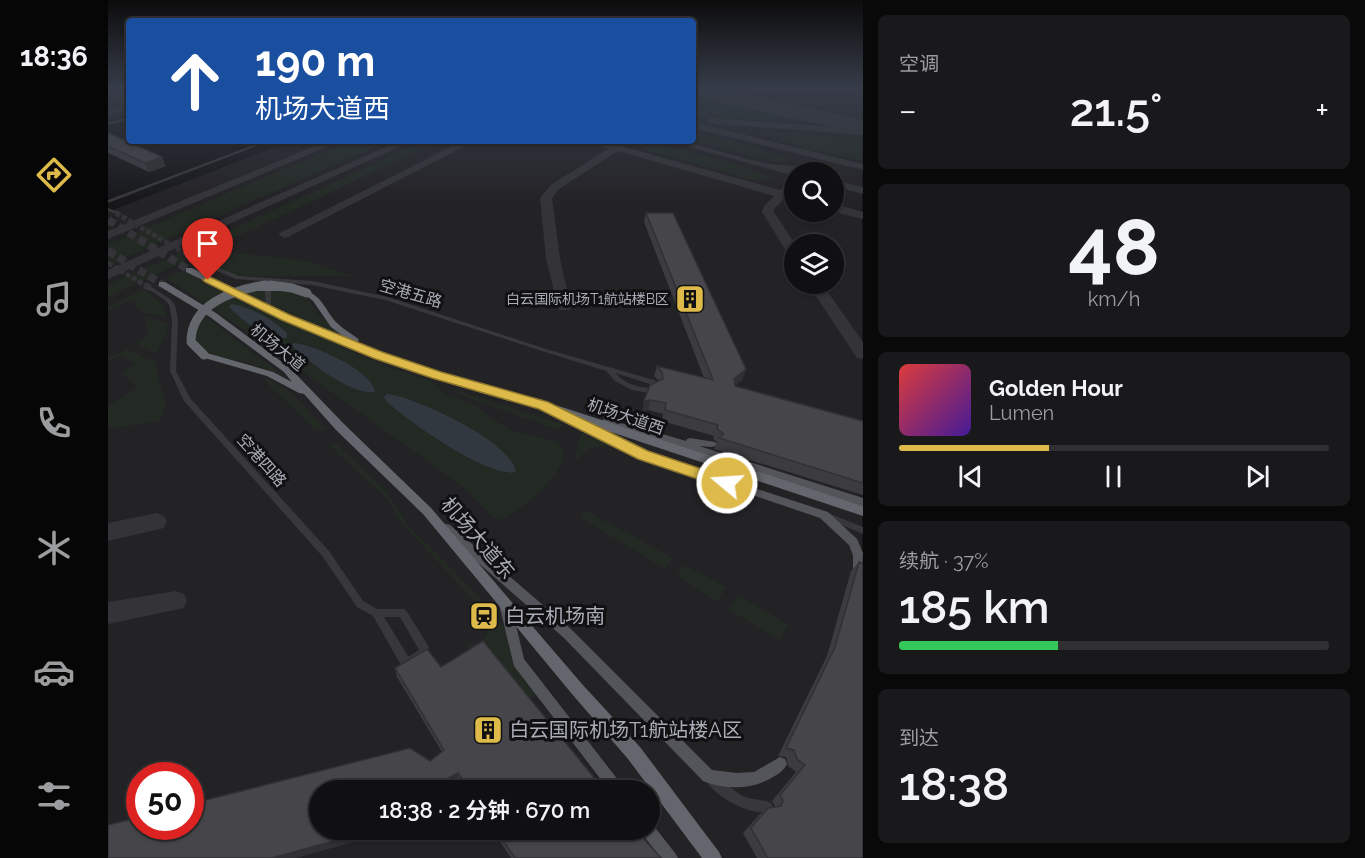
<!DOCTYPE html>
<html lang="zh">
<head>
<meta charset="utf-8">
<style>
  body { margin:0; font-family:Raleway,"Noto Sans SC",sans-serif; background:#19191b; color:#f1f3f6; height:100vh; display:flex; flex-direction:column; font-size:22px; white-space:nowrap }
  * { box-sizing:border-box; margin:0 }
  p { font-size:20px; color:#9c9d9f }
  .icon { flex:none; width:33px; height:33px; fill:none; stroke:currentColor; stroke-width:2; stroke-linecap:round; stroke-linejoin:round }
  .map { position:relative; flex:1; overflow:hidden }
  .drawer { display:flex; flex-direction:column; gap:15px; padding:15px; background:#09090a; width:502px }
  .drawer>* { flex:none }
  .banner { position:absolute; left:18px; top:18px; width:570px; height:126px; border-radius:6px; box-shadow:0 2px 4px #0004,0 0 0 2px #303032; background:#1a4fa0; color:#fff; overflow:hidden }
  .tools { position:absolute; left:676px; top:162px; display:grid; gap:12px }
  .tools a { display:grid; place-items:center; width:60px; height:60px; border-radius:50%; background:#101012; box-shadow:0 2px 4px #0004,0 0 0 2px #303032; font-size:30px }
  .speed { position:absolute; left:18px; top:762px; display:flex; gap:12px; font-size:30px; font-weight:700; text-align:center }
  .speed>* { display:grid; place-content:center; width:78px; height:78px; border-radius:50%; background:#101012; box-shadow:0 2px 4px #0004,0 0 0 2px #303032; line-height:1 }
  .speed .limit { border:9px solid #d22; background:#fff; color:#111 }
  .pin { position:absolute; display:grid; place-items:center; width:51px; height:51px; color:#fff; margin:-62px -26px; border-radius:50% 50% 50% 0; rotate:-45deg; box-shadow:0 0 6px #0007 }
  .pin .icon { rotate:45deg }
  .me { position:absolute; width:66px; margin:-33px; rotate:288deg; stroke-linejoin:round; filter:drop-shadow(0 0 4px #0008) }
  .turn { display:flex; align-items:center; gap:21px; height:126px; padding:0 30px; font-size:27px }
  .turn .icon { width:78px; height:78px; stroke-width:2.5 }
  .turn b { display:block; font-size:42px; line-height:51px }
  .big { font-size:45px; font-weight:600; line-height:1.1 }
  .drawer .tile { flex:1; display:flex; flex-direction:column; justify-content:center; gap:9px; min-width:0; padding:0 21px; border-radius:9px; background:#19191b }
  .drawer .dial { align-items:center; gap:0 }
  .dial b { font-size:78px; line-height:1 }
  .song { display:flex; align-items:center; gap:18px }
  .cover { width:72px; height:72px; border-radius:9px; background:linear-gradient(135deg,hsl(0 70% 55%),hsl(260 70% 35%)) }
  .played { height:6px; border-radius:3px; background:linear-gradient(90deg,#ddba49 35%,#303032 35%) }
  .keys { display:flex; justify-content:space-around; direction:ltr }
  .heat { display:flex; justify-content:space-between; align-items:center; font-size:33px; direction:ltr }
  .charge { height:9px; border-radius:4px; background:linear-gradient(90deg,#34c759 37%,#303032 0) }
  .trip { position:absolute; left:201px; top:780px; width:351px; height:60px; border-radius:30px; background:#101012; box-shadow:0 2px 4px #0004,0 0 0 2px #303032; font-weight:600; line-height:60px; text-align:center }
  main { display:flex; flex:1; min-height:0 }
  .tab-bar { display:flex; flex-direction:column; width:108px; justify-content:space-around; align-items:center; background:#060607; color:#9c9d9f }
  .tab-bar .icon { width:42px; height:42px }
  .tab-bar .on { color:#ddba49 }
  .tab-bar b { font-size:27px; color:#f1f3f6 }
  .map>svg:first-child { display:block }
  .built { fill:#232225; fill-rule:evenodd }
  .green { fill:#232a24; fill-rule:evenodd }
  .water { fill:#31383f }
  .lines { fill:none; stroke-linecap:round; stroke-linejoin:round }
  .taxiway { fill:#343438; fill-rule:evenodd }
  .runway { fill:#343438; fill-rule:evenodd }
  .minor-tunnel-far1 { stroke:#343438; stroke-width:5; stroke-dasharray:5 2; stroke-linecap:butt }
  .minor-tunnel { stroke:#343438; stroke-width:7; stroke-dasharray:7 3; stroke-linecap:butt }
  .highway-tunnel { stroke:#343438; stroke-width:8; stroke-dasharray:8 4; stroke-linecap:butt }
  .minor { fill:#38383c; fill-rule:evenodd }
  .major { fill:#54555b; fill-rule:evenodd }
  .highway { fill:#64666d; fill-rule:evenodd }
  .highway-bridge-far1 { stroke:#64666d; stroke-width:8 }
  .highway-bridge { stroke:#64666d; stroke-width:9 }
  .wall { fill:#3c3c40 }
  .shaded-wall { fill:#313134 }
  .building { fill:#46464a; stroke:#313134; stroke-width:1.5 }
  .route { fill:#ddba49; stroke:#90792f; stroke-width:1.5 }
  .labels { text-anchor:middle; stroke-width:6; stroke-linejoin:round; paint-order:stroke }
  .far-poi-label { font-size:14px; fill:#aaacb6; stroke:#111113; text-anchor:end }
  .street-label { font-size:16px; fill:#aaacb6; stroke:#111113 }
  .near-street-label { font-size:20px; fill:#aaacb6; stroke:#111113 }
  .near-poi-label { font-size:20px; fill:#aaacb6; stroke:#111113; text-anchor:start }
</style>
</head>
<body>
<main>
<nav class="tab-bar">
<b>18:36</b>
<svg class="icon on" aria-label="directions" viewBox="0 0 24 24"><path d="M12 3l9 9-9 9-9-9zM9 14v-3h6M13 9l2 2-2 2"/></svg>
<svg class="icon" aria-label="music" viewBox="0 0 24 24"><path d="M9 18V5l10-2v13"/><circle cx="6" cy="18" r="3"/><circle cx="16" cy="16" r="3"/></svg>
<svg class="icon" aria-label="phone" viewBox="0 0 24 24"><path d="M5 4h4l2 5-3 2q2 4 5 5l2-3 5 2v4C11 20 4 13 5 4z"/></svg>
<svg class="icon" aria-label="climate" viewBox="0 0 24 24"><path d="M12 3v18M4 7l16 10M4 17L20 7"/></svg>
<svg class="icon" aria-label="car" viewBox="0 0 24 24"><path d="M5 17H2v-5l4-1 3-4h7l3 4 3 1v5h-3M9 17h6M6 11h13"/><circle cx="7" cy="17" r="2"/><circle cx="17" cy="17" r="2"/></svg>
<svg class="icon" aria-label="filters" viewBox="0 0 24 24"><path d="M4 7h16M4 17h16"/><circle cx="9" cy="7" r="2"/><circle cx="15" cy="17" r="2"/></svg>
</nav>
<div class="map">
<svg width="755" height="858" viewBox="0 0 755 858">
  <rect width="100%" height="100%" fill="#161618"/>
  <g class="built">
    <path d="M0,88H21V114L0,120Z"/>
    <path d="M585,88H754V858H0V212L182,141H585ZM687,172H726V212H687ZM687,244H726V284H687ZM32,776H82V826H32ZM212,790H542V830H212Z"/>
  </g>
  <g class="green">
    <path d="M585,96L719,124L585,116Z"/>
    <path d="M658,131L754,138V161C737,157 663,143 654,133Z"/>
    <path d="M585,132L625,141L683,159L678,163L665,162L585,140Z"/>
    <path d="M243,141H281L0,265V244Z"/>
    <path d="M317,141H332L0,297V285Z"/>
    <path d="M543,143L621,162L664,177L659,180H644L536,149L533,145Z"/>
    <path d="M120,252L195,260L245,276H135L119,273L96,260L110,253Z"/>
    <path d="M74,270L134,302L278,366L325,382L338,394L371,407L383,418L406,431L450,442C473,464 412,512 393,520L386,518L350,483L131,326L58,278ZM187,343L203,346L261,393L228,378L202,363ZM303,399C339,415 374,433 403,460L399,473L379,466L347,449Z"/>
    <path d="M158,288L192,293L200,298L210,314L237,338L134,292Z"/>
    <path d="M36,289L55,305L59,317L36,313L26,305L28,303L23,300L0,311V307Z"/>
    <path d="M33,315L60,323L59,332L49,352H45L29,344L36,338L41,330L37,324L39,321Z"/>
    <path d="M95,315L177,377C165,372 154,367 142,363C113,356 71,356 95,315Z"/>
    <path d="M19,349L42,360L48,361L50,379L58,402L52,421L6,428L0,425V407L30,387L13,373L27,364L12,355L0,361V355L4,357Z"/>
    <path d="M161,379L183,393L218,429L207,430L156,380Z"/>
    <path d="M342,388L454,424L450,430L350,394Z"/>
    <path d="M473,433L504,447C489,445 479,447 470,459L466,458Z"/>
    <path d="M228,443L280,493L299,524L381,607L397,627L430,694L419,702L364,655L356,642L372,644C381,634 384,625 378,613L294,524L279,499L220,444Z"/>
    <path d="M477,510L565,558L557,569L472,517Z"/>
    <path d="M576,565L618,587L609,602L569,576Z"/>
    <path d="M630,595L680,624L672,640L621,610Z"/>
  </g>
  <g class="water">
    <path d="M123,304C143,307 165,319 179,333V338C160,341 133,320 121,307Z"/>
    <path d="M187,343C206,345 265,371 267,392C245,396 200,362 185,347L184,345Z"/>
    <path d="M279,394C307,396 405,443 408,472C381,479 298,420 278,401L276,397Z"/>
  </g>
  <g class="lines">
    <g class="taxiway">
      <path d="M585,88L621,95L625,98L621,101L585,94Z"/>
      <path d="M602,118L755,129V135L599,123V119Z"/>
      <path d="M585,122L755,164V170L585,128Z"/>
      <path d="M219,141H233L0,239V231Z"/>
      <path d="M291,141H304L0,279V270Z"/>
      <path d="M354,141H367L180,237L176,238L170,234Z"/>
      <path d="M479,141H495L507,144L517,142L519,144L516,147L672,190L678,185H686L687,188L682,193L687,194V201L676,199L666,209V212L687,244V258L682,257L654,212L656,206L666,196L510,151L451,189L444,198L452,259L463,307L461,310H451L438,259L432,198L444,184L500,149Z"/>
      <path d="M560,141H576C611,150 668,172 702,164L707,167V172H687V176Z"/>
      <path d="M726,180L755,187V194L726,186Z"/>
      <path d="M726,204L755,212V219L726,212Z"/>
      <path d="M700,284H714L755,342V359L749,358Z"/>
      <path d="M49,513L56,516L59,522L56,528L0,541V523Z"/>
      <path d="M68,591L76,594L79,601L76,608L0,624V602Z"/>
    </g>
    <path class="runway" d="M585,88H608L755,120V134L585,96Z"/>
    <g class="minor-tunnel-far1">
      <path d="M8,213L94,263"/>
      <path d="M0,263L40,287"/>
    </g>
    <path class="minor-tunnel" d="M37,285L42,288"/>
    <g class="highway-tunnel">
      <path d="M0,220L81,270"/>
      <path d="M0,251L54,284"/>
    </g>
    <g class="minor">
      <path d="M0,92L21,100V102L0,94Z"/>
      <path d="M21,106V108L0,114V112Z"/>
      <path d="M21,117V119L0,125V123Z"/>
      <path d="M156,141H162L0,203V200Z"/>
      <path d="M0,208L10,212V213L8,214L0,211Z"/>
      <path d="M94,261L131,276L204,281L280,297L438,349L546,380L550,384V390L546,392L540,393L524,390L507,381L498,371L434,351L277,300L204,285L160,282L163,291V309L160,311L158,310L157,291L154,281L128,279L92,264L91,263ZM507,373L542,384L543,385V388C529,388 517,383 507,373Z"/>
      <path d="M42,286L62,299L67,305L70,320L68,371L82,398L221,551L255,601L269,609H295L298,610L321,647L320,655C311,662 304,669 293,665L265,616L249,607L215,557L76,401L62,371L64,320L61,305L58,301L40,289V287ZM276,617H292L311,650L302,656H300Z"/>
      <path d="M720,513L755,527V534L717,518L716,516L717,514Z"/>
      <path d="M603,773C615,778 623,790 635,796C644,800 654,799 663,803L665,807L663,811C645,818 605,796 597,779L599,775Z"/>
    </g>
    <g class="major">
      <path d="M446,408L538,453L720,512L749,539L755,553L754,572L750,574L746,572L745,569V555L741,545L712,518L532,457L443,413L442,411Z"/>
      <path d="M496,419L544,431L578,441L579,439L582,438L607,442L609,444L607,446L604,447L591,446L755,498V506L543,437L493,424L492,422Z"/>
      <path d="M338,524L342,525L464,630L604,770L629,773L646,772L672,757L677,759L679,764C676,770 671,774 665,777C645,790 617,790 595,781L456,638L334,531L333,528L334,525Z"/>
      <path d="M397,599L401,600L403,604L416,659L514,785L516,790H501L406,666L391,604L393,600Z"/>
      <path d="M542,823L545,825L567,853L570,858H553L535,835L533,830H542Z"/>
    </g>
    <g class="highway">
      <path d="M78,268H84L163,307L243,342L223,327L205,301L195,293L199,291C215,297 218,312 229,323C235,329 243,333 249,338L251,340L249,342H243L245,343L300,363L457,408L755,506V516L449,414L313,373L266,357L184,323L78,272Z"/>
      <path d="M51,282H57L108,313L182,368L236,424L323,508L474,684L532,747L611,852L614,858H594L520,759L464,694L315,514L228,430L196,394L191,393L159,376L93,357L91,355L93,353H99L165,372L184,382L176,372L102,317L51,286Z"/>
    </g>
    <path class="highway-bridge-far1" d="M146,287H178"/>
    <g class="highway-bridge">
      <path d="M162,285L184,288L199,293"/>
      <path d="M96,355L83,342C83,304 125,290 157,285"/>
    </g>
  </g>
  <g class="wall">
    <path d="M8,88H21V98L9,93Z"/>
    <path d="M0,133L58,166L41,172L0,153Z"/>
    <path d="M538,213L638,369L634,380L627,386L755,421V495L606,449L609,442L605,439L606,436L554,421L555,414L540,410L534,412L551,381L546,376L549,366L596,378L536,222Z"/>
    <path d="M751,562L755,858H649L635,833L652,814L660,808L667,807V806L664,801L688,772L680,766L678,757L670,756L719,656L743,571Z"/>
    <path d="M375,641L496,790H358L350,780L335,787L333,790H212V830H288L187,858H0V825L32,817V826H82V804L302,748L322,761L334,752L289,677L287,668L319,649L333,667Z"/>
    <path d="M384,830H528L553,858H403Z"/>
  </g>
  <g class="shaded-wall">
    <path d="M3,93L5,99L0,100V94Z"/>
    <path d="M54,157L58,166L41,172L37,163Z"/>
    <path d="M638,369L634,380L622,390L626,379Z"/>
    <path d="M543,400L540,410L534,412L536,401Z"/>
    <path d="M350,773V780L335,787L333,790H328L334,781Z"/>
    <path d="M266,830H288L187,858H164Z"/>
  </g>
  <g class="building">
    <path d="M0,133L54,157L37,163L0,146Z"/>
    <path d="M538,213H565L638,369L626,379L627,386L755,421V483L611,438L616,434L609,429L610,425L557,410L558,403L543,400L536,401L542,385L555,379L554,372L549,366L605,380Z"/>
    <path d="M751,562L755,564V858H660L643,828L660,808L673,806L675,800L672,795L697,765L689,759L686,750L678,748L727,647Z"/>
    <path d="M375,641L496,790H362L350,773L334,781L328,790H212V830H266L164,858H0V825L32,817V826H82V804L302,748L322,761L336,750L287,668L319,649L333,667Z"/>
    <path d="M388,830H528L553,858H407Z"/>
  </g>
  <linearGradient id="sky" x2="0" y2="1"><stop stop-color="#0c0c0d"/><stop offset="0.42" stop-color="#363c48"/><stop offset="1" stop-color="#363c48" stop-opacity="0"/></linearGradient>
  <rect width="755" height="208" fill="url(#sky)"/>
  <path class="route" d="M100,276L182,315L274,352L333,372L440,402L540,451L624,479L626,483L624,487L619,489L530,459L431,409L324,378L265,358L174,320L97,282L95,280Z"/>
  <defs>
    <g id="building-square" transform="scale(1.5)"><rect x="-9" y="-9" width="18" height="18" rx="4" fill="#ddba49" stroke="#111113"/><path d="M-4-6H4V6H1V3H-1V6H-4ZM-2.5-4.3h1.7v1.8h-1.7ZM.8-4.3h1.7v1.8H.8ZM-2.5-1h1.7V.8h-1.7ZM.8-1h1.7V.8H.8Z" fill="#111"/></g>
    <g id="station-square" transform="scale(1.5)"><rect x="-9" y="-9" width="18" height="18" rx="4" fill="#ddba49" stroke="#111113"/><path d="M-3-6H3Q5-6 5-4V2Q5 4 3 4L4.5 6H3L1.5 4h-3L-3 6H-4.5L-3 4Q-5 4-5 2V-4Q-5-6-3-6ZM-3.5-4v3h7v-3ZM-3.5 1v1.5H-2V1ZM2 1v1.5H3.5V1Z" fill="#111"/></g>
  </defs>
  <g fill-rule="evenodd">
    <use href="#building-square" x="582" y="299"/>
    <use href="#station-square" x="376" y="616"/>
    <use href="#building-square" x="380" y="730"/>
  </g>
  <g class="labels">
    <g class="far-poi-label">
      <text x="561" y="304">白云国际机场T1航站楼B区</text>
    </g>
    <g class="street-label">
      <text transform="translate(303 293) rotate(16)" y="6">空港五路</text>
      <text transform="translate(170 347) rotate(39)" y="6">机场大道</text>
      <text transform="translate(518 416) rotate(19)" y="6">机场大道西</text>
      <text transform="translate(154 460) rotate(48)" y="6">空港四路</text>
    </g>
    <g class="near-street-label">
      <text transform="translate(370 538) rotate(49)" y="7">机场大道东</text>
    </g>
    <g class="near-poi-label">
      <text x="397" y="623">白云机场南</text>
      <text x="401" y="737">白云国际机场T1航站楼A区</text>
    </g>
  </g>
</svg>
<div class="tools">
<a><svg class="icon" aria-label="search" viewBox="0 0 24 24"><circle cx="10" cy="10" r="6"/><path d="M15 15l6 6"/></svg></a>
<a><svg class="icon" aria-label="layers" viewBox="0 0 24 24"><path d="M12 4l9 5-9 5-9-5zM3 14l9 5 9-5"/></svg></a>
</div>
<div class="speed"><div class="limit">50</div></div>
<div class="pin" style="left:100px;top:280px;background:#d93025"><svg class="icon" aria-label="arrive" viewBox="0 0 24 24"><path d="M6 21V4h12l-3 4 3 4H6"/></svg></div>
<svg class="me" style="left:619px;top:483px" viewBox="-20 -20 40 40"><circle r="17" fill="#ddba49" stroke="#fff" stroke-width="3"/><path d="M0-11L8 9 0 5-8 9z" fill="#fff"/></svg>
<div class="trip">18:38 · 2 分钟 · 670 m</div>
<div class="banner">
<div class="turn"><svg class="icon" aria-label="ahead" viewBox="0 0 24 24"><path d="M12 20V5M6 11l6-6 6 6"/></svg><div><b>190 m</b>机场大道西</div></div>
</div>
</div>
<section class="drawer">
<div class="tile"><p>空调</p>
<div class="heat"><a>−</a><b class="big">21.5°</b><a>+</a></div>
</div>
<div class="tile dial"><b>48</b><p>km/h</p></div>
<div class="tile">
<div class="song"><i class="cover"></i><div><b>Golden Hour</b><p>Lumen</p></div></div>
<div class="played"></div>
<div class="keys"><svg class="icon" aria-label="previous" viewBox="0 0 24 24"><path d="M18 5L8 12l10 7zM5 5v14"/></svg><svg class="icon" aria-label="pause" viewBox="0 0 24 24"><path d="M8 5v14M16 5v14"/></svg><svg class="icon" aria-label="next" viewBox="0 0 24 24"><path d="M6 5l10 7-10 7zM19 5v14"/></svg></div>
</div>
<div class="tile"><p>续航 · 37%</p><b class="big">185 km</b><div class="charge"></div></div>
<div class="tile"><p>到达</p><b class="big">18:38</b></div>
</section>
</main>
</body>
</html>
